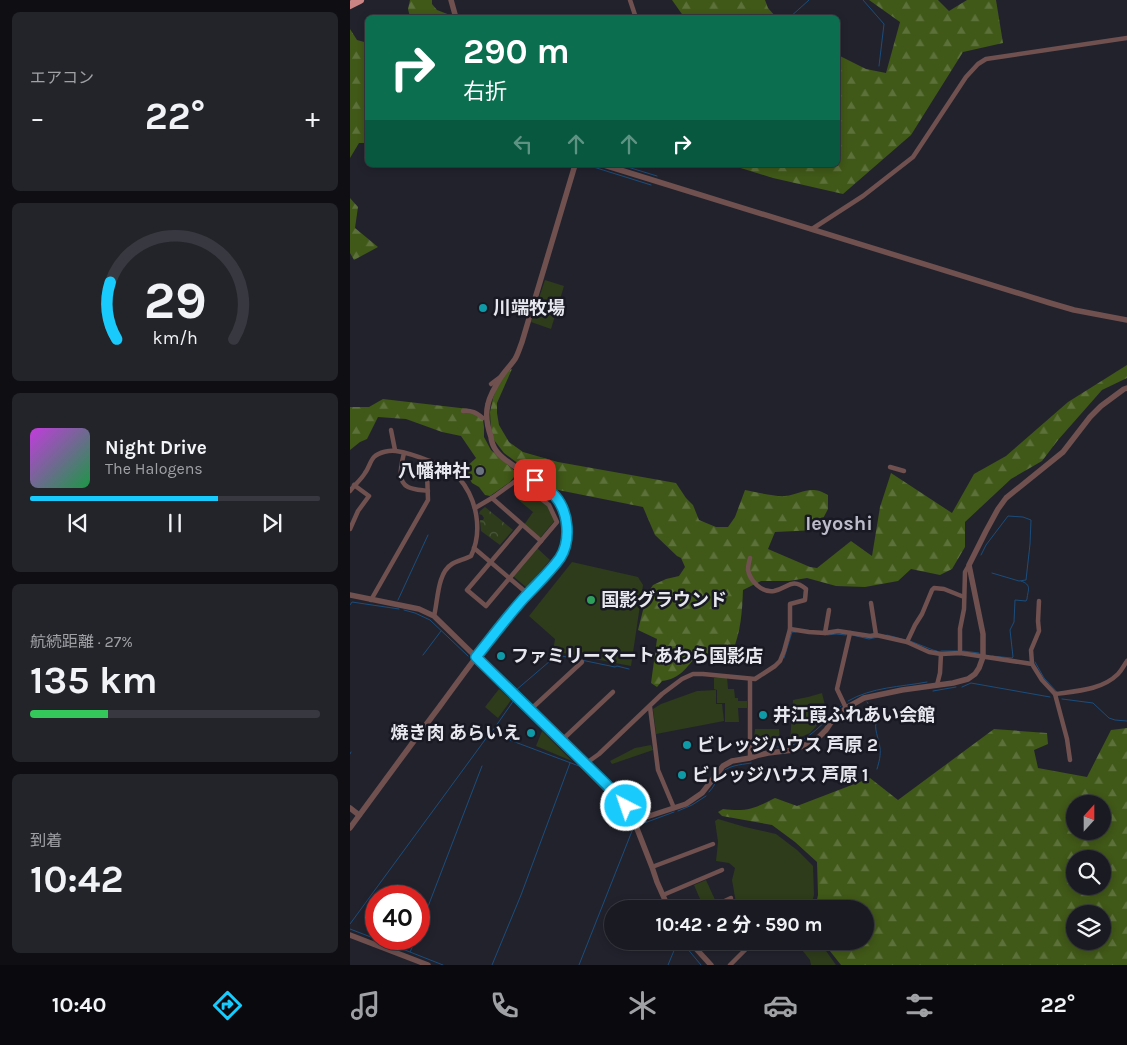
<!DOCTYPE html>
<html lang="ja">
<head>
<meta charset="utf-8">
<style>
  body { margin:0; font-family:Karla,"Noto Sans JP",sans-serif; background:#23232a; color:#f1f3f6; height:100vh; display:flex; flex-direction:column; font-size:19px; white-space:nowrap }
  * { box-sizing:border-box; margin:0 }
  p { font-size:16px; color:#9fa1a5 }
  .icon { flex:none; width:28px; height:28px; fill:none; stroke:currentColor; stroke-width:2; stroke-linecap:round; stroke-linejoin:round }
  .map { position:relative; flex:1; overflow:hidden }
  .drawer { display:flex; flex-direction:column; gap:12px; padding:12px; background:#0e0e13; width:350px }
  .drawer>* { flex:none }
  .top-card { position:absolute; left:15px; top:15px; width:475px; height:152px; border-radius:8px; box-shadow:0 2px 8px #0003,0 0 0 1px #383840; background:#0b6e4f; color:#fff; overflow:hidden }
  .needle { width:32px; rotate:21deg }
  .buttons { position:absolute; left:716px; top:795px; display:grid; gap:10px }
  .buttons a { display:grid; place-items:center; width:45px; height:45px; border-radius:50%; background:#1a1a22; box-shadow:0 2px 8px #0003,0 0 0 1px #383840; font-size:25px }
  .speed { position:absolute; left:15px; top:885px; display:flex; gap:10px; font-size:25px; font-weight:700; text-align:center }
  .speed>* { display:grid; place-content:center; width:65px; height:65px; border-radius:50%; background:#1a1a22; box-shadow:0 2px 8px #0003,0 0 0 1px #383840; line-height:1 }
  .speed .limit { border:8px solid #d22; background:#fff; color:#111 }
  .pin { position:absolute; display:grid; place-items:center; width:42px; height:42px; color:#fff; margin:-21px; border-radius:10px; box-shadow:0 2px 8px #0006 }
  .me { position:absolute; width:55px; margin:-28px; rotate:319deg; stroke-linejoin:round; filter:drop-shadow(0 0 4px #0008) }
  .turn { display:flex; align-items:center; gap:18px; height:105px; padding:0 15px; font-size:22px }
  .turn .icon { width:65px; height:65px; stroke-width:2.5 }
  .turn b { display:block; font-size:35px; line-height:42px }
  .lanes { display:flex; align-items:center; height:48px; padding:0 15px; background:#0003; justify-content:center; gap:25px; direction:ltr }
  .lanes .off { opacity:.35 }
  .big { font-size:38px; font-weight:700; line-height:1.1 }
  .drawer .tile { flex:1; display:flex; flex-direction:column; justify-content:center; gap:8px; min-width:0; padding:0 18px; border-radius:8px; background:#23232a }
  .drawer .dial { align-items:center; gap:0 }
  .dial svg { height:130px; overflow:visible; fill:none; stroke:#383840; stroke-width:7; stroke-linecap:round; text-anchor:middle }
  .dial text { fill:#f1f3f6; stroke:none }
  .song { display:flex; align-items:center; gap:15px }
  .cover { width:60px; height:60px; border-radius:8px; background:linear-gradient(135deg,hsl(290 70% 55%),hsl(140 70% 35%)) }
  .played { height:5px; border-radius:2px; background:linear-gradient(90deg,#19cafc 65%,#383840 65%) }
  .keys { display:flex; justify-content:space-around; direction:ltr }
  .heat { display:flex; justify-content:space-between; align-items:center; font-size:28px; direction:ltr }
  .charge { height:8px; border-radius:4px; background:linear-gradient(90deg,#34c759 27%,#383840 0) }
  .trip { position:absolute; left:254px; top:900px; width:270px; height:50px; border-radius:25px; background:#1a1a22; box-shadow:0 2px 8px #0003,0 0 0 1px #383840; font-weight:700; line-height:50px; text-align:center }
  .tabs { display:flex; height:80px; justify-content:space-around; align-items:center; background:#0a0a0e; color:#9fa1a5 }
  .tabs .icon { width:35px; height:35px }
  .tabs .active { color:#19cafc }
  .tabs b { font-size:22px; color:#f1f3f6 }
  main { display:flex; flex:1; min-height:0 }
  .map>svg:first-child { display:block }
  .green { fill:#2e3c1b }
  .forest { fill:url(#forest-firs); fill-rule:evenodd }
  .park { fill:url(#park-crowns) }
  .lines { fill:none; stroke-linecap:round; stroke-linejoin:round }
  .stream { stroke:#1b4d7b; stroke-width:1 }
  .minor { stroke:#705150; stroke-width:4.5 }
  .tertiary { stroke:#705150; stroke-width:5.5 }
  .trunk { stroke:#cb8484; stroke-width:8 }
  .route-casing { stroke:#1083a4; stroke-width:12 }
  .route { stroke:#19cafc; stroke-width:9 }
  .culture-dot { fill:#0f9aa8; stroke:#191923; stroke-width:2 }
  .worship-dot { fill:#6b7280; stroke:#191923; stroke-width:2 }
  .leisure-dot { fill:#2e9e5b; stroke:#191923; stroke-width:2 }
  .labels { text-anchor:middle; stroke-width:5; stroke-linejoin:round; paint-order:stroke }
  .poi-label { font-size:18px; font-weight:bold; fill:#e7e8ef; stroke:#191923; text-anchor:start }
  .quarter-label { font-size:20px; font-weight:bold; fill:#bcbccb; stroke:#191923 }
</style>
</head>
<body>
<main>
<section class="drawer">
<div class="tile"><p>エアコン</p>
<div class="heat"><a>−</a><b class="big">22°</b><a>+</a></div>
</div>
<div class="tile dial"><svg viewBox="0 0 100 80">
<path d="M14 69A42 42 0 1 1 86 69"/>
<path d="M14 69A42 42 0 0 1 10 34" stroke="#19cafc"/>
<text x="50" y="56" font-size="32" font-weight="700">29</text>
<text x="50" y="72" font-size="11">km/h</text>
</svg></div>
<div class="tile">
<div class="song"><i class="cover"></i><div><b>Night Drive</b><p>The Halogens</p></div></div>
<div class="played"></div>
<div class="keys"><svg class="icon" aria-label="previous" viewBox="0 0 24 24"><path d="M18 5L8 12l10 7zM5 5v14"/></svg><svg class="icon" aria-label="pause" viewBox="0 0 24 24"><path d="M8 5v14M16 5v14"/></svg><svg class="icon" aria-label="next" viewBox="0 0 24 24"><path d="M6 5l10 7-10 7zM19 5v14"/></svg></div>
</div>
<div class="tile"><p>航続距離 · 27%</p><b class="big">135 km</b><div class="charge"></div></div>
<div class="tile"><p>到着</p><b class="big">10:42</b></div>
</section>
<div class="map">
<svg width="777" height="965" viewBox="0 0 777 965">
  <defs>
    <pattern id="forest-firs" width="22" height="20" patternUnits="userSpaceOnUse" patternTransform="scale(1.25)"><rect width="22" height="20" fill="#405818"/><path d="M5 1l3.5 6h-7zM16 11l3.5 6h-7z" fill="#5c703a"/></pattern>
    <pattern id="park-crowns" width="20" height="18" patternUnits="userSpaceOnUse" patternTransform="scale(1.25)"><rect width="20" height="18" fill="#2e3c1b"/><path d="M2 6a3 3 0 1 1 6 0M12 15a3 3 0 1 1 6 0" fill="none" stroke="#4c583c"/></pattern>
  </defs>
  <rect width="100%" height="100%" fill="#22222d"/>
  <g class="green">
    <path d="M195,280L214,286L201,329L181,322Z"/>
    <path d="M174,488L197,506L205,520L190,538L174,525L183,512L166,498Z"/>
    <path d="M187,548L200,560L177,588L163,576Z"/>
    <path d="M222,562L288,577L293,585L281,666L203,651L205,639L179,616Z"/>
    <path d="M377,677L378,689H384L385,698H388V701H397V708H388L389,722H375V703H367V690L364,689V678Z"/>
    <path d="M149,689L161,700L148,718L135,707Z"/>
    <path d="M366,690V704H372L374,721L306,734L303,709L311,704L347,691Z"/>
    <path d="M472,693L477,714L460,733L440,742L443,700L458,697Z"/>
    <path d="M405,729H429L430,743L408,745L403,748Z"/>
    <path d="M192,731L222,761L186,746Z"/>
    <path d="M301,745L303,750L262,764L260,761L285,748Z"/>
    <path d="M368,819L395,827L426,834L447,850L463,866L464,895L460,909H387L382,880L385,868L379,863L366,861L368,842L365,821Z"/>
    <path d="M356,880L366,902L350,909H347L344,902L350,899L344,885Z"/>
    <path d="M445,941H469L486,965H461L460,960Z"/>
  </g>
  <g class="forest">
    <path d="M60,0H82V4L87,10L100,15L101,17H60L58,9Z"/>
    <path d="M322,0H415L418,8L426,17H334Z"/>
    <path d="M519,0H588L599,11L617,0H646L653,43L613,52L561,135L493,194L423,178L381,165H488V55L516,69L536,73L550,22Z"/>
    <path d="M0,29L7,40L18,43L17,143H9L0,158Z"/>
    <path d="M0,198L8,207L5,228L28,247L4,260L0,253Z"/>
    <path d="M777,365V378L752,390L708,440L692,461L661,479L615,522V547L602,569L590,575L561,569L548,581L515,587L486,586L457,578L439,581H411L393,590C392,613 391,631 382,653L348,654C337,667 330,679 312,681L307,687L301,683L307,639L288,630L297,594L303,585L316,579L329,576L335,567L331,558L327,556L305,535L293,507L203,489L154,453L144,440L141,430L140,412L143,398L147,387L154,376L161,369H162L147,403V413L149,425L159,442L173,452L208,462L326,483L336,498L343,505L349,520L366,527H378L385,517L395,490C405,492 426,497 435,496C452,494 460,484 478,495V509L467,530L425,532L418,549L460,567L467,568L501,541L522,556L530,507L541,473L602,513L624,474L656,456L718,402Z"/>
    <path d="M33,399L119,409L133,420L134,427V437L141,450L167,473L160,482L140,496L135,495L129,487L122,483L114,469L126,458L111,436L92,432L56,419L28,417L17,439L10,442L0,450V407H19Z"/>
    <path d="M777,728V965H491L472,941H515V909H465L468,895L467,862L445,842L422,825L372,816L368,812L373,809C396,812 404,809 425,798L447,806L520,778L548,800L644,729L697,733L698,744L684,750L688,768L737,777L761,730ZM725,804H752V831H725ZM725,859H752V886H725ZM725,914H752V941H725Z"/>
  </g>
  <path class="park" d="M135,507L163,530L150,545L131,531L130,520H133L134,518L132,515L129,514L130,511Z"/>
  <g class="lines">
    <g class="stream">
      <path d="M513,0L534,24L529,66"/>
      <path d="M439,18L459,0"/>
      <path d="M237,165L301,185"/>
      <path d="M271,165L307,176"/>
      <path d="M631,555L636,545L658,516L673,517L681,520L680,544L676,580L669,581L642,573"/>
      <path d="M48,600L78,535"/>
      <path d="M0,605L2,602L49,609"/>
      <path d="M54,610L65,613L80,620L118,656"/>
      <path d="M477,635L486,634L496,635"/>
      <path d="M502,635L519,639L528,637"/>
      <path d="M537,635L552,639"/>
      <path d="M560,641L583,650L587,651"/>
      <path d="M591,651H607"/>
      <path d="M613,651L629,653"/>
      <path d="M73,655L91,631"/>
      <path d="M642,656L662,658L663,657L660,630L664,622L665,600L676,601L677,599C678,589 682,585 671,581"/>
      <path d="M434,658L442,632H446"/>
      <path d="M685,662L694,678L707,692"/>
      <path d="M129,666L159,695"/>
      <path d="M612,687L621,683L700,697"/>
      <path d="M165,691L207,655L265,667L267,666L279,669"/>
      <path d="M583,691L606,687"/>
      <path d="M712,699L743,703L759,718L765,720L777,721"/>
      <path d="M164,700L141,733L229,766L271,808L282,831L229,965"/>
      <path d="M498,701C522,687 550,687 577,682"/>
      <path d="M517,702L524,712L527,719C523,729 529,738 530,748C531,755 529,762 527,769"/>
      <path d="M427,747H431"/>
      <path d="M436,747C459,741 474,722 491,706"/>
      <path d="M403,752L412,748L422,747"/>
      <path d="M0,754L1,752"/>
      <path d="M359,792C364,787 366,781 370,775C377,765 390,765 401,763"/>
      <path d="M328,811L342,805L356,796"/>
      <path d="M289,825L324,812"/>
      <path d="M0,924L140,733"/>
      <path d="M0,929L60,952"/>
      <path d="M69,930L132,766"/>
      <path d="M66,939L60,952L93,965"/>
      <path d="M331,941L351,965"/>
      <path d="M142,965L171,895L220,763"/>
      <path d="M318,965L328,941"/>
    </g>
    <g class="minor">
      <path d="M280,0L286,18"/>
      <path d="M462,229L513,196L563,157L616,77L628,64L636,59L777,38"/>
      <path d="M141,384L149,378"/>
      <path d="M113,411C122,410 126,413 133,418"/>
      <path d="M41,430L45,450"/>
      <path d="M54,453C52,463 46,481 58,487C64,490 72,490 78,491"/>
      <path d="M540,467L554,471"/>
      <path d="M0,491C5,484 11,480 15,473C19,468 20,461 24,457C29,452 40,450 46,451C61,453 100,467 109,478C127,499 133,531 121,556C115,559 107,561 102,564C87,573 88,601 84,616"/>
      <path d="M142,498L191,541"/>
      <path d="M125,508L142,498L167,480L199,505L207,522L136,606L117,590L172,525"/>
      <path d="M0,529L8,511L19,496L4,485"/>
      <path d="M124,548L178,594"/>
      <path d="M21,600L78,500L77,472L80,461"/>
      <path d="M521,603L526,635"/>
      <path d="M440,629L459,632L475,633L488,631L520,636L526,635L557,642L579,652L591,654L610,653L682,664L692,680L705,694L717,739L720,760"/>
      <path d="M475,633L479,610"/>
      <path d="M557,642L565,625L572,614L582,590L584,588L594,589L614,597"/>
      <path d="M610,653V629L614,609L615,572L619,565"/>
      <path d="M682,664L681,650L689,631L688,621L689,601"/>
      <path d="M587,685L590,673L591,654"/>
      <path d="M705,694C727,691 752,690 768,674C772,670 774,665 777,661"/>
      <path d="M300,707L308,770L324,808"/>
      <path d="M496,708L487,689L500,633"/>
      <path d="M180,710L232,662"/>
      <path d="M212,740L263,692"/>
      <path d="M400,758V679"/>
      <path d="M235,764L249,754L312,694L332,679L343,674H353L405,679L425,666L430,661L434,651L440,629V604L455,600L456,589C442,577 438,588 424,591C412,593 400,581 398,570C398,566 399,562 400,558"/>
      <path d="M302,867L363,844"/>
      <path d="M313,895L372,870"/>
      <path d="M358,909L381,898"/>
      <path d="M380,965L404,941"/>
    </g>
    <g class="tertiary">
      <path d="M101,0L106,18"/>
      <path d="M254,165L700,303L724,310L777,320"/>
      <path d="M0,595L69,609L84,616L256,784L276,806L284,821L302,867L307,882L319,909"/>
      <path d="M0,808L9,815"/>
      <path d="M284,821L336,804L352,793L373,766L382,761L400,758L409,755L418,753L443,750L457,744L468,738L476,730L484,718L496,708L514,698L552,690L603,683L618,679L625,674L629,668L633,657V634L619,565L636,531L648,509L656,498L713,452L740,417L751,406L774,389L777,388"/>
      <path d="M0,828C30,787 60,746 90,706C117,669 144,632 174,598C188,583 213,562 216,541C222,501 196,487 167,468C158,462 147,455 143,445C142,442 141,440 141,437C137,426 135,416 138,404C140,395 146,385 151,377C155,371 161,365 165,359C168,354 170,347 172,342L225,165"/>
      <path d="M0,935L78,965"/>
      <path d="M339,941L361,965"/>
    </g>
    <path class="trunk" d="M0,5L10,0"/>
  </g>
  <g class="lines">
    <g class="route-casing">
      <path id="route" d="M185,480C192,484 199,490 205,496C219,512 221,541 210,558C200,572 186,585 174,598C157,617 142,637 126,657L256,784L276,806"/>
    </g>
    <use href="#route" class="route"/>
  </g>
  <g class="culture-dot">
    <circle cx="133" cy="308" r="5"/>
    <circle cx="151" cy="656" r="5"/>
    <circle cx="413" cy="715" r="5"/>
    <circle cx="181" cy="733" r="5"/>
    <circle cx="337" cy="745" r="5"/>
    <circle cx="332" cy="775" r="5"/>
  </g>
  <circle class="worship-dot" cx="130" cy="471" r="5"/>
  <circle class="leisure-dot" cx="241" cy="600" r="5"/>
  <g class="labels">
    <g class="poi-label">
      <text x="143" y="314">川端牧場</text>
      <text x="120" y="477" text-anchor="end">八幡神社</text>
      <text x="251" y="606">国影グラウンド</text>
      <text x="161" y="662">ファミリーマートあわら国影店</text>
      <text x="423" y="721">井江葭ふれあい会館</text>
      <text x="171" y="739" text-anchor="end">焼き肉 あらいえ</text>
      <text x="347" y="751">ビレッジハウス 芦原 2</text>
      <text x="342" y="781">ビレッジハウス 芦原 1</text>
    </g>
    <g class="quarter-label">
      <text x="489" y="530">Ieyoshi</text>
    </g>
  </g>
</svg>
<div class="buttons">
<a><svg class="needle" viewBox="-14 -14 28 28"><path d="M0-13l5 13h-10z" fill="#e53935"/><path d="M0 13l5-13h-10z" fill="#9fa1a5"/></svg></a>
<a><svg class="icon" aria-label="search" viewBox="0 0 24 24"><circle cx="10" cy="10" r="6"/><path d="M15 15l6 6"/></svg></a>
<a><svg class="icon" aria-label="layers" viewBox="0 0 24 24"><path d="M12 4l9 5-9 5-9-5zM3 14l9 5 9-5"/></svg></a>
</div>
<div class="speed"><div class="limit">40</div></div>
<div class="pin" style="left:185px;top:480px;background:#d93025"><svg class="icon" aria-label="arrive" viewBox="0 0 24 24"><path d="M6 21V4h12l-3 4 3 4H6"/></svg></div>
<svg class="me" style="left:276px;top:806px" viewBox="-20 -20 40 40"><circle r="17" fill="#19cafc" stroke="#fff" stroke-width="3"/><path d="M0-11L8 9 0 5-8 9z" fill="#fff"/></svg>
<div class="trip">10:42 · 2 分 · 590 m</div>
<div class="top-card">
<div class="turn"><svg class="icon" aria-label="right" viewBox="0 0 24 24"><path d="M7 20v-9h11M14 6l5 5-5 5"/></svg><div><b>290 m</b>右折</div></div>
<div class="lanes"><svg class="icon off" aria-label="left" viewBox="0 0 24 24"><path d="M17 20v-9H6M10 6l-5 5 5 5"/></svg><svg class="icon off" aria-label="ahead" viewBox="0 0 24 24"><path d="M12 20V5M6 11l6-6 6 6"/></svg><svg class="icon off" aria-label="ahead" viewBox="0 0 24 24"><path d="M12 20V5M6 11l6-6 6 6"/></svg><svg class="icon" aria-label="right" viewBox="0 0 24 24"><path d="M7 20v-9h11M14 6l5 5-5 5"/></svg></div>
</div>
</div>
</main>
<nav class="tabs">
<b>10:40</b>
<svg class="icon active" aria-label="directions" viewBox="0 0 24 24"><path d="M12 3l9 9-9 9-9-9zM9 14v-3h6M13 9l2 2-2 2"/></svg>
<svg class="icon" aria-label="music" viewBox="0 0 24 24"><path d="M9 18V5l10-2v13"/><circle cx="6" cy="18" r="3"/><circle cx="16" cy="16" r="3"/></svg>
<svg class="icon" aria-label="phone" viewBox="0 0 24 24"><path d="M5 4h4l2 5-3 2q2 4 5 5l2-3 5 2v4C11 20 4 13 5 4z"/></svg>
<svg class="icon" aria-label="climate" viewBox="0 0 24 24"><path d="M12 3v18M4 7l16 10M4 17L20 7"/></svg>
<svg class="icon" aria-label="car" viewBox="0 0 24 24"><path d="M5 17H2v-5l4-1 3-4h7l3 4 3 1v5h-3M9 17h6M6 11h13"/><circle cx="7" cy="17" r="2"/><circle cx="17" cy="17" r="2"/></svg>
<svg class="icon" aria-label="filters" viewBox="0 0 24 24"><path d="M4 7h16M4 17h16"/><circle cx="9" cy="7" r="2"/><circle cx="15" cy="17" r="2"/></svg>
<b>22°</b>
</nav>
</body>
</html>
